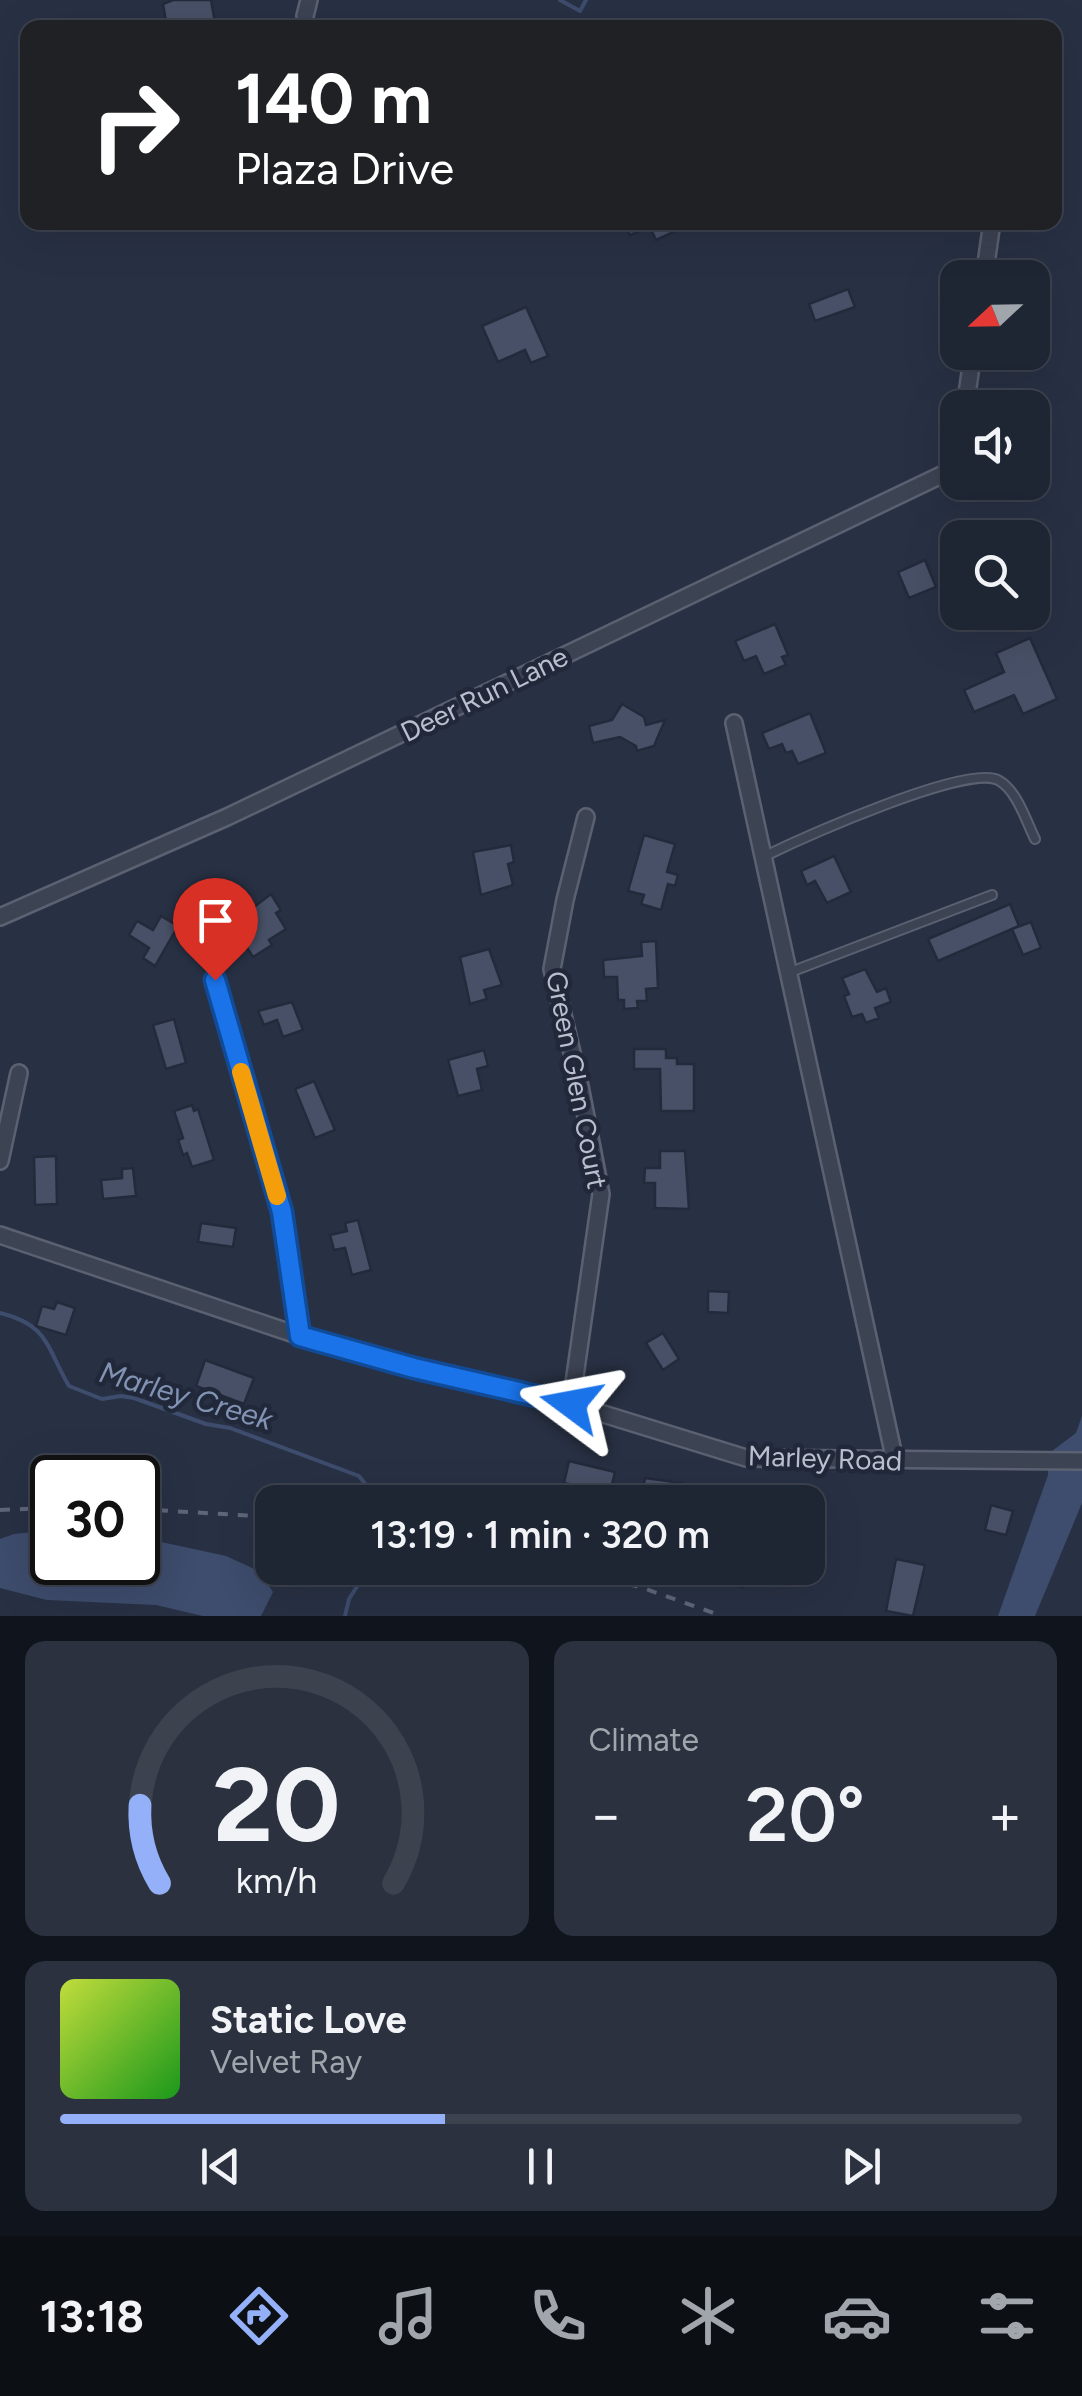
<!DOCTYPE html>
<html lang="en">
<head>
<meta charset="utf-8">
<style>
  body { margin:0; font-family:Figtree,sans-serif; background:#2b313f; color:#f1f3f6; height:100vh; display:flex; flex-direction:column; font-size:38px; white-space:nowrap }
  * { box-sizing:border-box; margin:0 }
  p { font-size:32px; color:#a1a5ac }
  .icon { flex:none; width:55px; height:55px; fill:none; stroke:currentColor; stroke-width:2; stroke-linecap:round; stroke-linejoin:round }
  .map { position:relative; height:1616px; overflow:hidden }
  .drawer { display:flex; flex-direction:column; gap:25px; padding:25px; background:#10141c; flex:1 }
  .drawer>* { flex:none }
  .top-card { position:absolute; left:20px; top:20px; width:1042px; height:210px; border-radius:20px; box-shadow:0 10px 40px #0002,0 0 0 2px #3c424e; background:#202124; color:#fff; overflow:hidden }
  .needle { width:65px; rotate:248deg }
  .fabs { position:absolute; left:940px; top:260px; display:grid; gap:20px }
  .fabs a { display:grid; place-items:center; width:110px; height:110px; border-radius:20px; background:#1e2533; box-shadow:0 10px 40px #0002,0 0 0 2px #3c424e; font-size:50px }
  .speed { position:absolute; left:30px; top:1455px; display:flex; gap:20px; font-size:50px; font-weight:700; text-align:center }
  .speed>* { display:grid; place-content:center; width:130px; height:130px; border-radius:50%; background:#1e2533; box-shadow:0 10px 40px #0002,0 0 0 2px #3c424e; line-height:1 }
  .speed .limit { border:5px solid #111; border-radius:15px; background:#fff; color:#111 }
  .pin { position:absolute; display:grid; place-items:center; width:85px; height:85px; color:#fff; margin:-102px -42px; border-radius:50% 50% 50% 0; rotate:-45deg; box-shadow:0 0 10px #0007 }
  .pin .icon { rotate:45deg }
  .me { position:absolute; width:110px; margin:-55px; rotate:283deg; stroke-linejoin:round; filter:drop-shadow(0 0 8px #0008) }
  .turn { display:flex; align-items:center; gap:35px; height:210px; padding:0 50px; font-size:45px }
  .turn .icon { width:130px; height:130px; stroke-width:2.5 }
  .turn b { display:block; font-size:70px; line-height:85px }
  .big { font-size:75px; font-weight:600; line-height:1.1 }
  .drawer .tile { flex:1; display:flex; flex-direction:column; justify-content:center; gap:15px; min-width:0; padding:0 35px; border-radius:20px; background:#2b313f }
  .drawer .dial { align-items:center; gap:0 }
  .dial svg { height:260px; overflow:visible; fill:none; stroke:#3c424e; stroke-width:7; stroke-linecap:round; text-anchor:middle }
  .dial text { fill:#f1f3f6; stroke:none }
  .song { display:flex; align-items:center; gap:30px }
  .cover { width:120px; height:120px; border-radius:15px; background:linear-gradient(135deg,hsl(70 70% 55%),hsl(120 70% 35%)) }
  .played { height:10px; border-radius:5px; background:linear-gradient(90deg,#94b0f8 40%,#3c424e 40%) }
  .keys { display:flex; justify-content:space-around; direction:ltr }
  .heat { display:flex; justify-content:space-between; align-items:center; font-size:55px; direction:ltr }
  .drawer .tiles { flex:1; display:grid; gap:25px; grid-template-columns:1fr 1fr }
  .tile:last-child { grid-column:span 2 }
  .trip { position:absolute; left:255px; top:1485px; width:570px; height:100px; border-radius:20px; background:#1e2533; box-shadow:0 10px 40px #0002,0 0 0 2px #3c424e; font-weight:600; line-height:100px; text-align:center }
  .tabs { display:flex; height:160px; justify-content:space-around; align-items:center; background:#0c0f14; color:#a1a5ac }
  .tabs .icon { width:70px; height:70px }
  .tabs .active { color:#94b0f8 }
  .tabs b { font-size:45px; color:#f1f3f6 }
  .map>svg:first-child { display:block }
  .water { fill:#3e4c6d }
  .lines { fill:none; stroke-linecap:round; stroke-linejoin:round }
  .stream { stroke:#3e4c6d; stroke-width:4 }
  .building { fill:#475066; stroke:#232a3b; stroke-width:2.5 }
  .service-casing { stroke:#5b6171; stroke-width:12 }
  .minor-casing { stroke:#5b6171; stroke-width:20 }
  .service { stroke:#3c4353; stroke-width:8 }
  .minor { stroke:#3c4353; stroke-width:15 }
  .rail { stroke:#5e677a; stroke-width:4; stroke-dasharray:10 10; stroke-linecap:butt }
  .route-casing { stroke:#114b97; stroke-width:25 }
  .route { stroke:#1a73e8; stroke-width:18 }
  .slow { stroke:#f59e0b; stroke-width:18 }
  .labels { text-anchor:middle; stroke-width:9; stroke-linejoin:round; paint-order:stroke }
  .street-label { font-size:28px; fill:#babfcd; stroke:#212839 }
  .water-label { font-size:30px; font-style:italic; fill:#8192b3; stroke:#212839 }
</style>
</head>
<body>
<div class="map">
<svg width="1082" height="1616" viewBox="0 0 1082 1616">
  <rect width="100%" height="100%" fill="#283144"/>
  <g class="water">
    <path d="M1082,1416V1503L1035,1616H998L1048,1475V1454L1076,1433Z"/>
    <path d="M43,1531L52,1533V1562H138V1537L226,1556L259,1571L273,1592L261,1616H203L156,1605L47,1600L0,1588V1539L14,1534Z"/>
  </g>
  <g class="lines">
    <g class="stream">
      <path d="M560,0L580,11L586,0"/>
      <path d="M0,1313C49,1325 46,1347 69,1386L102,1399L121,1396L134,1398L206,1424L230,1428L359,1476L379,1502"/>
      <path d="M345,1616L349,1599L369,1568"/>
    </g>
  </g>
  <g class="building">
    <path d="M173,0H211L216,28H167L163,4Z"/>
    <path d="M625,222H675L678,230L656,240L650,227L630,235Z"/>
    <path d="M848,289L855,307L815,321L809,304Z"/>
    <path d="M526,307L548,356L531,363L525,350L498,362L482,326Z"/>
    <path d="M925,560L936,587L909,598L898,572Z"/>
    <path d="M775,624L788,655L782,657L786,665L764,674L756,656L744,661L735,641Z"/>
    <path d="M1030,638L1057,699L1023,714L1014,695L974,712L964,690L1004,672L996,653Z"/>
    <path d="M622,704L644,717L646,725L665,720L654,746L637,751L636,746L620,737L593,743L589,726L612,720Z"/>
    <path d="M810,713L826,753L798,764L792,751L786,753L782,744L769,749L762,733Z"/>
    <path d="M644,835L675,844L667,872L678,875L675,886L668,884L661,910L641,904L644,895L628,891Z"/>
    <path d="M511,845L514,862L508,864L513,885L481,895L473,852Z"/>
    <path d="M834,856L851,892L827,903L815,881L807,885L801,871Z"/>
    <path d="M271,894L281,910L276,913L286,929L269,940L272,945L253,957L242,940L252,934L241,917Z"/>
    <path d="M1010,904L1019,926L938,961L928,939Z"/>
    <path d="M161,916L178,926L155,966L143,958L149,948L129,935L137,921L153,930Z"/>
    <path d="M1031,922L1041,948L1023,955L1012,929Z"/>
    <path d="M656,941L658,988L646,989L647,1001H637L638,1008L624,1009V1000H618L617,977H604L603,960L642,956L641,942Z"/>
    <path d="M489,949L502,985L484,990L487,999L470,1004L460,957Z"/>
    <path d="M865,969L877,992L886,988L891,1002L875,1008L879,1018L866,1023L862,1014L852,1017L844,996L849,994L842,978Z"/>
    <path d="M292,1002L303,1030L283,1037L277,1020L264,1025L258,1011Z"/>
    <path d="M174,1019L186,1063L166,1069L153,1025Z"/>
    <path d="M634,1049H666V1058H677V1064H694V1111H661L660,1069H634Z"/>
    <path d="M484,1050L488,1066L477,1069L482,1090L458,1096L448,1060Z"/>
    <path d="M314,1081L335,1130L315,1138L295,1089Z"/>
    <path d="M192,1105L194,1111L198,1109L214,1160L192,1167L187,1153L183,1155L178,1140L183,1138L174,1111Z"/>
    <path d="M660,1151H685L689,1209L655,1208V1183H644L645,1168H660Z"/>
    <path d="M56,1156L57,1204L35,1205L34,1157Z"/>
    <path d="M133,1168L136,1196L103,1199L101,1180L122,1178V1169Z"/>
    <path d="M358,1220L371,1270L352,1275L345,1248L334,1250L330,1235L347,1231L345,1223Z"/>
    <path d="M201,1223L236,1228L233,1247L198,1242Z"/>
    <path d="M708,1291L729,1292L728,1313L708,1312Z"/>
    <path d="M57,1302L75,1308L66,1335L36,1326L42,1306L54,1309Z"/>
    <path d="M663,1333L679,1359L663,1370L646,1343Z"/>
    <path d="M205,1360L254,1378L244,1404L196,1386Z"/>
    <path d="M569,1461L615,1472L610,1493L564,1483Z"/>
    <path d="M645,1478L682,1483L679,1502H666V1499L642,1495Z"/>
    <path d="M704,1491L739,1497L738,1502H702Z"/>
    <path d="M991,1505L1013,1511L1006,1535L985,1530Z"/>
    <path d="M896,1559L925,1565L913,1616L886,1611Z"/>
    <path d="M726,1568H746L743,1587L723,1584Z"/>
  </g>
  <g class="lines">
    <g class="service-casing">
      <g id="service">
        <path d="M763,857C800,839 966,764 998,780C1017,790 1026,821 1035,839"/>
        <path d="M788,973L992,895"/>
      </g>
    </g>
    <g class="minor-casing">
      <g id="minor">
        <path d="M305,16L309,0"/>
        <path d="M984,278L992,222"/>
        <path d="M965,408L973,352"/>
        <path d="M734,723L895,1461"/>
        <path d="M0,917L227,817L956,468L958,460"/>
        <path d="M215,980L282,1212L300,1336"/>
        <path d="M0,1161L19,1073"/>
        <path d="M0,1235L300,1336L414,1368L571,1404L746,1458L1082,1461"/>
        <path d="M571,1404L601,1194L580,1086L552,969L565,900L586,817"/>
      </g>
    </g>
    <use href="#service" class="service"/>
    <use href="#minor" class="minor"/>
    <g class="rail">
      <path d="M138,1509L272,1517"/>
      <path d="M0,1510L52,1508"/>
      <path d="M570,1568L643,1588L722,1616"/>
    </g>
  </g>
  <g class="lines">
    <g class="route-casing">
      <path id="route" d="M215,980L282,1212L300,1336L414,1368L571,1404"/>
    </g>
    <use href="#route" class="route"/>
    <path class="slow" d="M241,1072L277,1196"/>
  </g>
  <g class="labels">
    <g class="street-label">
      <text transform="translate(484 694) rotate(-26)" y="10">Deer Run Lane</text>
      <text transform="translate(577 1080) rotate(79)" y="10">Green Glen Court</text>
      <text transform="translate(825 1458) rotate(2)" y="10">Marley Road</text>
    </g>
    <g class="water-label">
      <text transform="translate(186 1396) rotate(16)" y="10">Marley Creek</text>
    </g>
  </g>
</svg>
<div class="fabs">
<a><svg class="needle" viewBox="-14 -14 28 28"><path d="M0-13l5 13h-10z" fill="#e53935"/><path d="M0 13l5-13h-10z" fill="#a1a5ac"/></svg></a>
<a><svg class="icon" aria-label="sound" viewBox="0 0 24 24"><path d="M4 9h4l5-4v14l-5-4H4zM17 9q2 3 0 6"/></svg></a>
<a><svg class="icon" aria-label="search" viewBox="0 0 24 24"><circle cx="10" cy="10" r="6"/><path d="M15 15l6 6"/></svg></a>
</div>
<div class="speed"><div class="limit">30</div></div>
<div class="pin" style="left:215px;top:980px;background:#d93025"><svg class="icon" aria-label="arrive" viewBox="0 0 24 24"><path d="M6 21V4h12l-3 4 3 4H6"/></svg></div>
<svg class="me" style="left:571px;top:1404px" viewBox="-20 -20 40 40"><path d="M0-17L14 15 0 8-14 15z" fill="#1a73e8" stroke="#fff" stroke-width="4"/></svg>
<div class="trip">13:19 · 1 min · 320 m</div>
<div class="top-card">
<div class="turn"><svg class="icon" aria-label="right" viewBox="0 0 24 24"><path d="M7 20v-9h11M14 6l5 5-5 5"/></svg><div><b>140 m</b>Plaza Drive</div></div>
</div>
</div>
<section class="drawer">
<div class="tiles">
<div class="tile dial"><svg viewBox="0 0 100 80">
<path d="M14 69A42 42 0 1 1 86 69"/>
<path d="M14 69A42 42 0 0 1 8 45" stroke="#94b0f8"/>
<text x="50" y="56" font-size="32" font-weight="700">20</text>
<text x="50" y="72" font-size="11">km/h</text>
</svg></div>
<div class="tile"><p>Climate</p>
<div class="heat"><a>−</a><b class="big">20°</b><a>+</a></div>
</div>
<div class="tile">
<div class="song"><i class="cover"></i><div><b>Static Love</b><p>Velvet Ray</p></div></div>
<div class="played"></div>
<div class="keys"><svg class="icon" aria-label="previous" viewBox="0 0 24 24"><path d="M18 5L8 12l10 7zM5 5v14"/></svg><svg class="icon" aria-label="pause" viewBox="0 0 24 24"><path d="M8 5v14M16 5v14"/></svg><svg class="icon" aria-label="next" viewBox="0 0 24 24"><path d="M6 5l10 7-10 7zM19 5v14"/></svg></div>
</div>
</div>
</section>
<nav class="tabs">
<b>13:18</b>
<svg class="icon active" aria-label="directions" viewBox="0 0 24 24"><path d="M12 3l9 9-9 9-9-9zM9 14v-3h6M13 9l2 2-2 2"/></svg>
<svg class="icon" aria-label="music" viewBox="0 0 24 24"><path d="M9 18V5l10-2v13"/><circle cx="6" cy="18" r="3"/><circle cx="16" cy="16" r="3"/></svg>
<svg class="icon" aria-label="phone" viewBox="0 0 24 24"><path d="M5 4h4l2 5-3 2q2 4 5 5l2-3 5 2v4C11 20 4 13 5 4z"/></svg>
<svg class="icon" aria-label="climate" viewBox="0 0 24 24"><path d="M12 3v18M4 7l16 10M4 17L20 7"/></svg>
<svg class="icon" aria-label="car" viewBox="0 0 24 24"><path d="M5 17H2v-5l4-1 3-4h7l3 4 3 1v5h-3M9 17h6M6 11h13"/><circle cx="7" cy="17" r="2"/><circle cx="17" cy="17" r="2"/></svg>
<svg class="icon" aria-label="filters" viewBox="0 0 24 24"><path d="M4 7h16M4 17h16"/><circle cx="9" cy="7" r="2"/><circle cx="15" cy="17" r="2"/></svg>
</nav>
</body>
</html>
